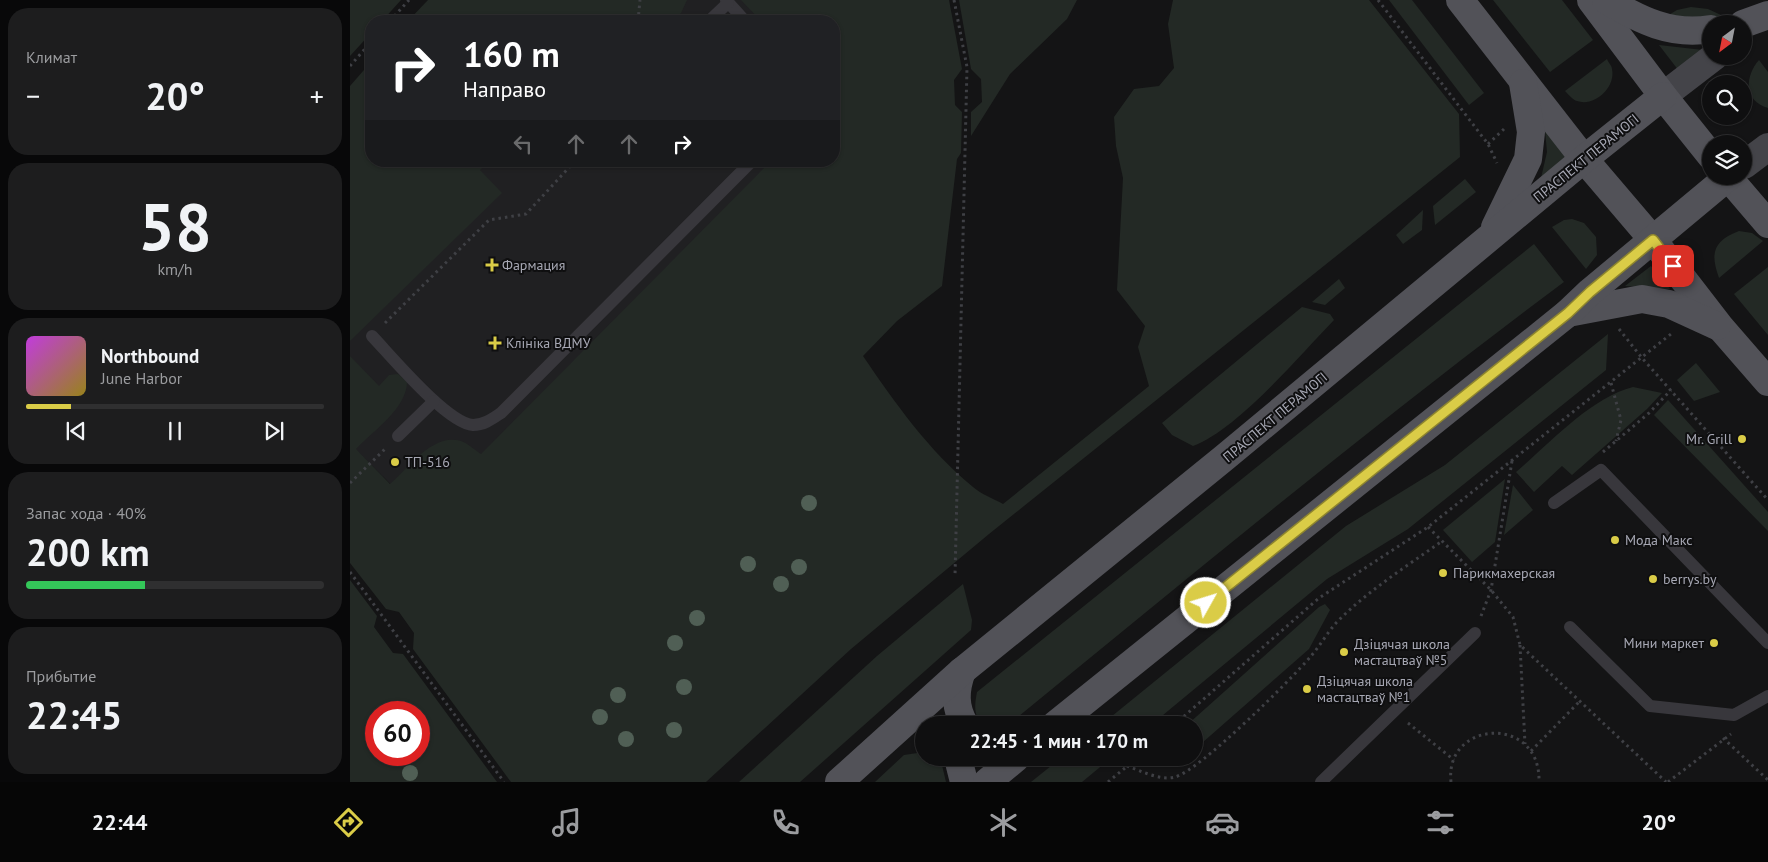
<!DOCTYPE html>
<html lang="ru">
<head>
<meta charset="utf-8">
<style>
  body { margin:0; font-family:"PT Sans",sans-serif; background:#1d1d1e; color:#f1f3f6; height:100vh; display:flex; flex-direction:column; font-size:19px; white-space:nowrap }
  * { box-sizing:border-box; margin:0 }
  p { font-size:16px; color:#9b9c9f }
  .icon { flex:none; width:28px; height:28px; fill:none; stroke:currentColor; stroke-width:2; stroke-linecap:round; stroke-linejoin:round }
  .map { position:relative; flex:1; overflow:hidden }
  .side { display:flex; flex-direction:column; gap:8px; padding:8px; background:#080809; width:350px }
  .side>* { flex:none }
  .top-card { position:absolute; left:15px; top:15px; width:475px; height:152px; border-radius:20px; box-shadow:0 1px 4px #0004,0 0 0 1px #2f2f30; background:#202124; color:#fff; overflow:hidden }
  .needle { width:32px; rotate:212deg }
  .controls { position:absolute; left:1352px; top:15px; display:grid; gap:10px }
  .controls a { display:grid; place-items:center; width:50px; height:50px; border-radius:50%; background:#0f0f10; box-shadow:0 1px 4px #0004,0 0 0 1px #2f2f30; font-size:25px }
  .speed { position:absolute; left:15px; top:701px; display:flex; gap:10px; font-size:25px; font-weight:700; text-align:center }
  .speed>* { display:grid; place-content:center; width:65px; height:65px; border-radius:50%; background:#0f0f10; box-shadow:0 1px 4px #0004,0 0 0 1px #2f2f30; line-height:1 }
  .speed .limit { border:8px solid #d22; background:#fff; color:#111 }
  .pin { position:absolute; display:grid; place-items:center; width:42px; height:42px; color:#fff; margin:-21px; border-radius:10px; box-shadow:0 2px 8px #0006 }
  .me { position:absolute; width:55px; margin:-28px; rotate:51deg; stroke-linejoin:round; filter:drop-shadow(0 0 4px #0008) }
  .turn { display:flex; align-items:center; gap:18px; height:105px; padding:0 15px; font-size:22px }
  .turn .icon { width:65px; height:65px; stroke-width:2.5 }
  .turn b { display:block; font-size:35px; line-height:42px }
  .lanes { display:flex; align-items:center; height:48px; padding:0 15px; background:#0003; justify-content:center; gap:25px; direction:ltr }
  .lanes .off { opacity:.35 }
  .big { font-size:38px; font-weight:700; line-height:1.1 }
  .side .tile { flex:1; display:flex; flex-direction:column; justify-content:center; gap:8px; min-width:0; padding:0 18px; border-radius:20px; background:#1d1d1e }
  .side .dial { align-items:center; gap:0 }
  .dial b { font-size:65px; line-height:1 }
  .song { display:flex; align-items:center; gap:15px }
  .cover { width:60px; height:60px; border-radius:8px; background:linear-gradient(135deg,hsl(290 70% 55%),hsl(50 70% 35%)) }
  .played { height:5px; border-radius:2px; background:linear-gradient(90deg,#dacc47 15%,#2f2f30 15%) }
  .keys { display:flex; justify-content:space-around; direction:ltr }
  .heat { display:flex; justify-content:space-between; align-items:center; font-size:28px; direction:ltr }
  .charge { height:8px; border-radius:4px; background:linear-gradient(90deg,#34c759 40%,#2f2f30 0) }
  .trip { position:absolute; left:565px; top:716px; width:288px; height:50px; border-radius:25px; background:#0f0f10; box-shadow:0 1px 4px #0004,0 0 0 1px #2f2f30; font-weight:700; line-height:50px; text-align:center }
  .dock { display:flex; height:80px; justify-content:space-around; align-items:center; background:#060606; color:#9b9c9f }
  .dock .icon { width:35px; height:35px }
  .dock .selected { color:#dacc47 }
  .dock b { font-size:22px; color:#f1f3f6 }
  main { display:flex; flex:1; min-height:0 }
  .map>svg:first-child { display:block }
  .built { fill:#202022 }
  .green { fill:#232925; fill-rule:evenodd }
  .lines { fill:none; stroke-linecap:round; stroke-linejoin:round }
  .path { stroke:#3f4045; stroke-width:3; stroke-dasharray:2.5 4; stroke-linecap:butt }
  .lane { stroke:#38373c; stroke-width:12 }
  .secondary { stroke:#444449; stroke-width:28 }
  .primary { stroke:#525258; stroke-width:28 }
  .tree { fill:#505f55 }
  .route-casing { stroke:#8e852e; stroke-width:12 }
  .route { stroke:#dacc47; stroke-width:9 }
  .poi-dot { fill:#dacc47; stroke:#0f0f10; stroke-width:2 }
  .labels { text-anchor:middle; stroke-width:4; stroke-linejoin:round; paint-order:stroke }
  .street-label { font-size:14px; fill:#a7a8b4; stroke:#0f0f10 }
  .poi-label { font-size:14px; fill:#a7a8b4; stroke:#0f0f10; text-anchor:start }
</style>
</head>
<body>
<main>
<section class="side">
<div class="tile"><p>Климат</p>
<div class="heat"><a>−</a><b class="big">20°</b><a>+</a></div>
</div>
<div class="tile dial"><b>58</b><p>km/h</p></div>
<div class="tile">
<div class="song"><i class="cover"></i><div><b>Northbound</b><p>June Harbor</p></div></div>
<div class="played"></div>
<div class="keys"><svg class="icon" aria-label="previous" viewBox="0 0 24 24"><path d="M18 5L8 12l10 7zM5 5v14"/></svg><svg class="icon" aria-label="pause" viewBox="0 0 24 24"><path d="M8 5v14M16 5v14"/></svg><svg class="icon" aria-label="next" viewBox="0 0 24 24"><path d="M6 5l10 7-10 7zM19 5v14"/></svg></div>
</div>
<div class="tile"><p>Запас хода · 40%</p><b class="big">200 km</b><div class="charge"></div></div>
<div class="tile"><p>Прибытие</p><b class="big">22:45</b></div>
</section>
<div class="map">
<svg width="1418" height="782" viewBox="0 0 1418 782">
  <rect width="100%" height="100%" fill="#141415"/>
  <g class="built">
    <path d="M197,0H396L417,21H176Z"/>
    <path d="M35,161H452L94,537L0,444V196Z"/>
  </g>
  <g class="green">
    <path d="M0,0H51L32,21H21V33L0,56Z"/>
    <path d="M78,0H337L331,13L323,21H58Z"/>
    <path d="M391,0H599L612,69L604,80L605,105L612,112L611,153L607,159L592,286L547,321L513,356C545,403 579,451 623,487C631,494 644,499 653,504L799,386L788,347L795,326L767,290L773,178L766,146L764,117L784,89L809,86L824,68L818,24L823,0H1019L1109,114L1110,157L639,534L501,649L356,782H161L63,649L64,633L49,612L36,609L0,563V356L29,386L39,375L48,374L57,382C57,408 23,431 6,449L40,484C59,468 82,433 111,441C117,443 125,450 131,454L421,161H484V21H411Z"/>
    <path d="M609,0H727L717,19L660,74L621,136V112L632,102L631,79L621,69Z"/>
    <path d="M1039,0H1062L1134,93L1119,105Z"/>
    <path d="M1143,0H1212L1243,40L1200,72Z"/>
    <path d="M1341,7L1358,9L1371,15L1354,22L1317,16L1327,10Z"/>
    <path d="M1309,45L1353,50L1329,71Z"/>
    <path d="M1257,59C1258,62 1262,66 1262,69C1266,88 1244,107 1227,101C1223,100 1218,94 1215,91Z"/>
    <path d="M1409,60L1418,72V108C1393,101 1395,76 1409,60Z"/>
    <path d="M21,62V161H139L130,170L152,193L0,341V86Z"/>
    <path d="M1195,130L1217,158L1191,178L1197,152Z"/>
    <path d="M1115,179L1126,192L1085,225L1083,206Z"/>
    <path d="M1073,210L1072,230L1053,244L1046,235Z"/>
    <path d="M1222,219L1234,223L1246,237L1247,255L1236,269L1202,227L1214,220Z"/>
    <path d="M1389,231L1402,233L1413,241L1369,278C1360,253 1363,241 1389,231Z"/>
    <path d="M1184,244L1214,282C1024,424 841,575 658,725C630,725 621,722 627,692Z"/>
    <path d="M1301,266L1320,289L1275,286Z"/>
    <path d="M1418,267V335L1384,294Z"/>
    <path d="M989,279L995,288L975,305L962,302Z"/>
    <path d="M952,307L980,314L984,320C949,356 888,429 843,446L822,435L812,423Z"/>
    <path d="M1258,334L1256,370L1058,529L977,579L801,725H751L996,526L1095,465Z"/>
    <path d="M1346,363L1370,392L1344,401L1327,380Z"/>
    <path d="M1283,387L1312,393L1297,409L1222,475L1212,466L1184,492L1166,472C1199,444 1240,398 1283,387Z"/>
    <path d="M1318,400L1418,512V531L1304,415Z"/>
    <path d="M1155,479L1145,542L1122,562L1093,530Z"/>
    <path d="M1163,485L1183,510L1154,535Z"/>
    <path d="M0,580L27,616L24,627L43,653L53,654L147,782H0ZM26,712H69V755H26Z"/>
    <path d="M613,584L622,620L621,630L450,782H389L527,656Z"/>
    <path d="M975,604L980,610L959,649L844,750V725H837L969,607Z"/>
    <path d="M574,752V758H585L591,761L596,782H525L554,755Z"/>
    <path d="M711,758H761L732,782H681Z"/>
  </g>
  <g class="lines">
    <g class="path">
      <path d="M604,0L617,67L605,576"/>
      <path d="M1028,0L1138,144L1147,163"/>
      <path d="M40,21L59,0"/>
      <path d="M288,21L290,0"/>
      <path d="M0,66L21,42"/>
      <path d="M1138,144L1154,129"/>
      <path d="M35,323L139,220L176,214L225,161"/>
      <path d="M1269,329L1292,358L1418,500"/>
      <path d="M1261,383L1271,420L1266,441"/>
      <path d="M1253,452L1299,413L1321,390"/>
      <path d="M0,483L35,449"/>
      <path d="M1078,527L1141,590L1163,617L1170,645L1316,782"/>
      <path d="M0,572L154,782"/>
      <path d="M1131,616L1141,590L1162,461"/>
      <path d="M1170,645L1175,744"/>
      <path d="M1058,723L1104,760"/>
      <path d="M824,725L969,598L1078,527L1321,334"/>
      <path d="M1373,738L1418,780"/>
      <path d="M1181,751L1229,702"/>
      <path d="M777,766C791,771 811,781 825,777C849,771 942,679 961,656C970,646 977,633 986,623C1017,591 1056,567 1092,541"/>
      <path d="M758,782L787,758"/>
      <path d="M1101,782C1094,720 1191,714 1189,782"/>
      <path d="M1318,782L1381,734"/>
    </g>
    <g class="lane">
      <path d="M376,0L395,21"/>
      <path d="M359,21L378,3"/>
      <path d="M22,336C42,357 97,423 123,425C134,425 142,419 151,413L402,161"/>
      <path d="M48,436L84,401"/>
      <path d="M1204,503L1251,470L1418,643"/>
      <path d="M1220,627L1300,706L1384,715L1418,696"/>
      <path d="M971,782L1125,633"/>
    </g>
    <g class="secondary">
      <path d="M1313,96L1365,56"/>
      <path d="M1394,165L1418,147"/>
    </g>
    <g class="primary">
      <path d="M1110,0L1234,159L1303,240L1371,328L1418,382"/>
      <path d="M1241,0L1313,96L1361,156"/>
      <path d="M1256,0C1290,20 1321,36 1361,29"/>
      <path d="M1393,24L1418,15"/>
      <path d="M1377,176L1418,224"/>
      <path d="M1145,227L1178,159L1181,132L1173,83"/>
      <path d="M1218,313L1292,299L1319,304L1367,326"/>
      <path d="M612,671C605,690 604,707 615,725"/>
      <path d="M705,725L1218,313L1240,292L1378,177"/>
      <path d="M608,758L614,782"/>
      <path d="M489,782L612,671L874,458L1234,159L1313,96"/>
      <path d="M637,782L666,758"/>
    </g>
  </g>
  <g class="tree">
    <circle cx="459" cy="503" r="8"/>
    <circle cx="398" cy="564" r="8"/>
    <circle cx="449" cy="567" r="8"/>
    <circle cx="431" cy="584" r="8"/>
    <circle cx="347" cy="618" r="8"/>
    <circle cx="325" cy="643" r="8"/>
    <circle cx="334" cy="687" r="8"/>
    <circle cx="268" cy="695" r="8"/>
    <circle cx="250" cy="717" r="8"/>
    <circle cx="324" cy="730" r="8"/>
    <circle cx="276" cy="739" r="8"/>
    <circle cx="60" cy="773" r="8"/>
  </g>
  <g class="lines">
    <g class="route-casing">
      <path id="route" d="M856,603L1218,313L1240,292L1303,240L1323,266"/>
    </g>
    <use href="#route" class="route"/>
  </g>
  <g class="poi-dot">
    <path d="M139.5 257.5h5v5h5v5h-5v5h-5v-5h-5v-5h5z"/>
    <path d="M142.5 335.5h5v5h5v5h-5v5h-5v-5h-5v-5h5z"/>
    <circle cx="1392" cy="439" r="5"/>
    <circle cx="45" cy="462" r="5"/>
    <circle cx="1265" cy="540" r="5"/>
    <circle cx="1093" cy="573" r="5"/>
    <circle cx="1303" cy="579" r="5"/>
    <circle cx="1364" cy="643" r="5"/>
    <circle cx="994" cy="652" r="5"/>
    <circle cx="957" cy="689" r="5"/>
  </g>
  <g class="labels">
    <g class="street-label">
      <text transform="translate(1236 158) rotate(-39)" y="5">ПРАСПЕКТ ПЕРАМОГІ</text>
      <text transform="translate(925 417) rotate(-40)" y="5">ПРАСПЕКТ ПЕРАМОГІ</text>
    </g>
    <g class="poi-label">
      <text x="152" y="270">Фармация</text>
      <text x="156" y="348">Клініка ВДМУ</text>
      <text x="1382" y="444" text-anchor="end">Mr. Grill</text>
      <text x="55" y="467">ТП-516</text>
      <text x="1275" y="545">Мода Макс</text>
      <text x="1103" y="578">Парикмахерская</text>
      <text x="1313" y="584">berrys.by</text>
      <text x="1354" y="648" text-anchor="end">Мини маркет</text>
      <text x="1004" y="649">Дзіцячая школа<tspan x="1004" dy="16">мастацтваў №5</tspan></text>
      <text x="967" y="686">Дзіцячая школа<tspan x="967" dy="16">мастацтваў №1</tspan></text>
    </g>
  </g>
</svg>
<div class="controls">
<a><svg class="needle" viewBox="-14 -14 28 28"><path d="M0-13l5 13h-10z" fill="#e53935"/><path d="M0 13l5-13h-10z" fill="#9b9c9f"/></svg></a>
<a><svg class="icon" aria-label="search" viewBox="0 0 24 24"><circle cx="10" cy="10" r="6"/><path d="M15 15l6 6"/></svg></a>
<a><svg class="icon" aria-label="layers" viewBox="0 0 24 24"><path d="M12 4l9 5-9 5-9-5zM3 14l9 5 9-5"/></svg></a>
</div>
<div class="speed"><div class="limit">60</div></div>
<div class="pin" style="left:1323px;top:266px;background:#d93025"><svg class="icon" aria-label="arrive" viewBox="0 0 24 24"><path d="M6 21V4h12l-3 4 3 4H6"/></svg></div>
<svg class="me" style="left:856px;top:603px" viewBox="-20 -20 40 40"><circle r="17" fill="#dacc47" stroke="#fff" stroke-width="3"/><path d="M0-11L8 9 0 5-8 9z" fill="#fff"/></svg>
<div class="trip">22:45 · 1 мин · 170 m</div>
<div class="top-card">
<div class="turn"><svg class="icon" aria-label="right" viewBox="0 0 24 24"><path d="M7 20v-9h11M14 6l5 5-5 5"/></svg><div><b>160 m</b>Направо</div></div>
<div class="lanes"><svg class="icon off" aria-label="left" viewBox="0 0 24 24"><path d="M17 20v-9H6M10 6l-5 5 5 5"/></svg><svg class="icon off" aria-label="ahead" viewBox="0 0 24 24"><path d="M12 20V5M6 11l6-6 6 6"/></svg><svg class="icon off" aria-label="ahead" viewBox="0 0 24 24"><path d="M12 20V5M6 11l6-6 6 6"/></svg><svg class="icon" aria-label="right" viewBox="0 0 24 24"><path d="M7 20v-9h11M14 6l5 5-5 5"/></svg></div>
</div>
</div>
</main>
<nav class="dock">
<b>22:44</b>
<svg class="icon selected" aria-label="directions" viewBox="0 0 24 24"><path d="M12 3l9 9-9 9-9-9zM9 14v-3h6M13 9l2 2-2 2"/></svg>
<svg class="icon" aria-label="music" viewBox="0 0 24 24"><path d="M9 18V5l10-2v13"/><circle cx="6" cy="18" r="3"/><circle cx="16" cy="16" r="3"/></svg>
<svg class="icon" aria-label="phone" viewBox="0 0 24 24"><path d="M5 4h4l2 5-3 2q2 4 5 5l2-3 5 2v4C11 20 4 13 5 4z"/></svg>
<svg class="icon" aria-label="climate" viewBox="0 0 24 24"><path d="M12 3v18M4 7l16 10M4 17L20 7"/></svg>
<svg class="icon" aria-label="car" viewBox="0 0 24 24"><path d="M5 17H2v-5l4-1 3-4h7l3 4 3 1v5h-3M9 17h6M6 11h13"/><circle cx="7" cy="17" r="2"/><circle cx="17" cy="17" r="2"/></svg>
<svg class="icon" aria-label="filters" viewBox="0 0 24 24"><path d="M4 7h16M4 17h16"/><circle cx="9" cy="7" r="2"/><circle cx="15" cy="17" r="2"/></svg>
<b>20°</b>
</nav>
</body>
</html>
